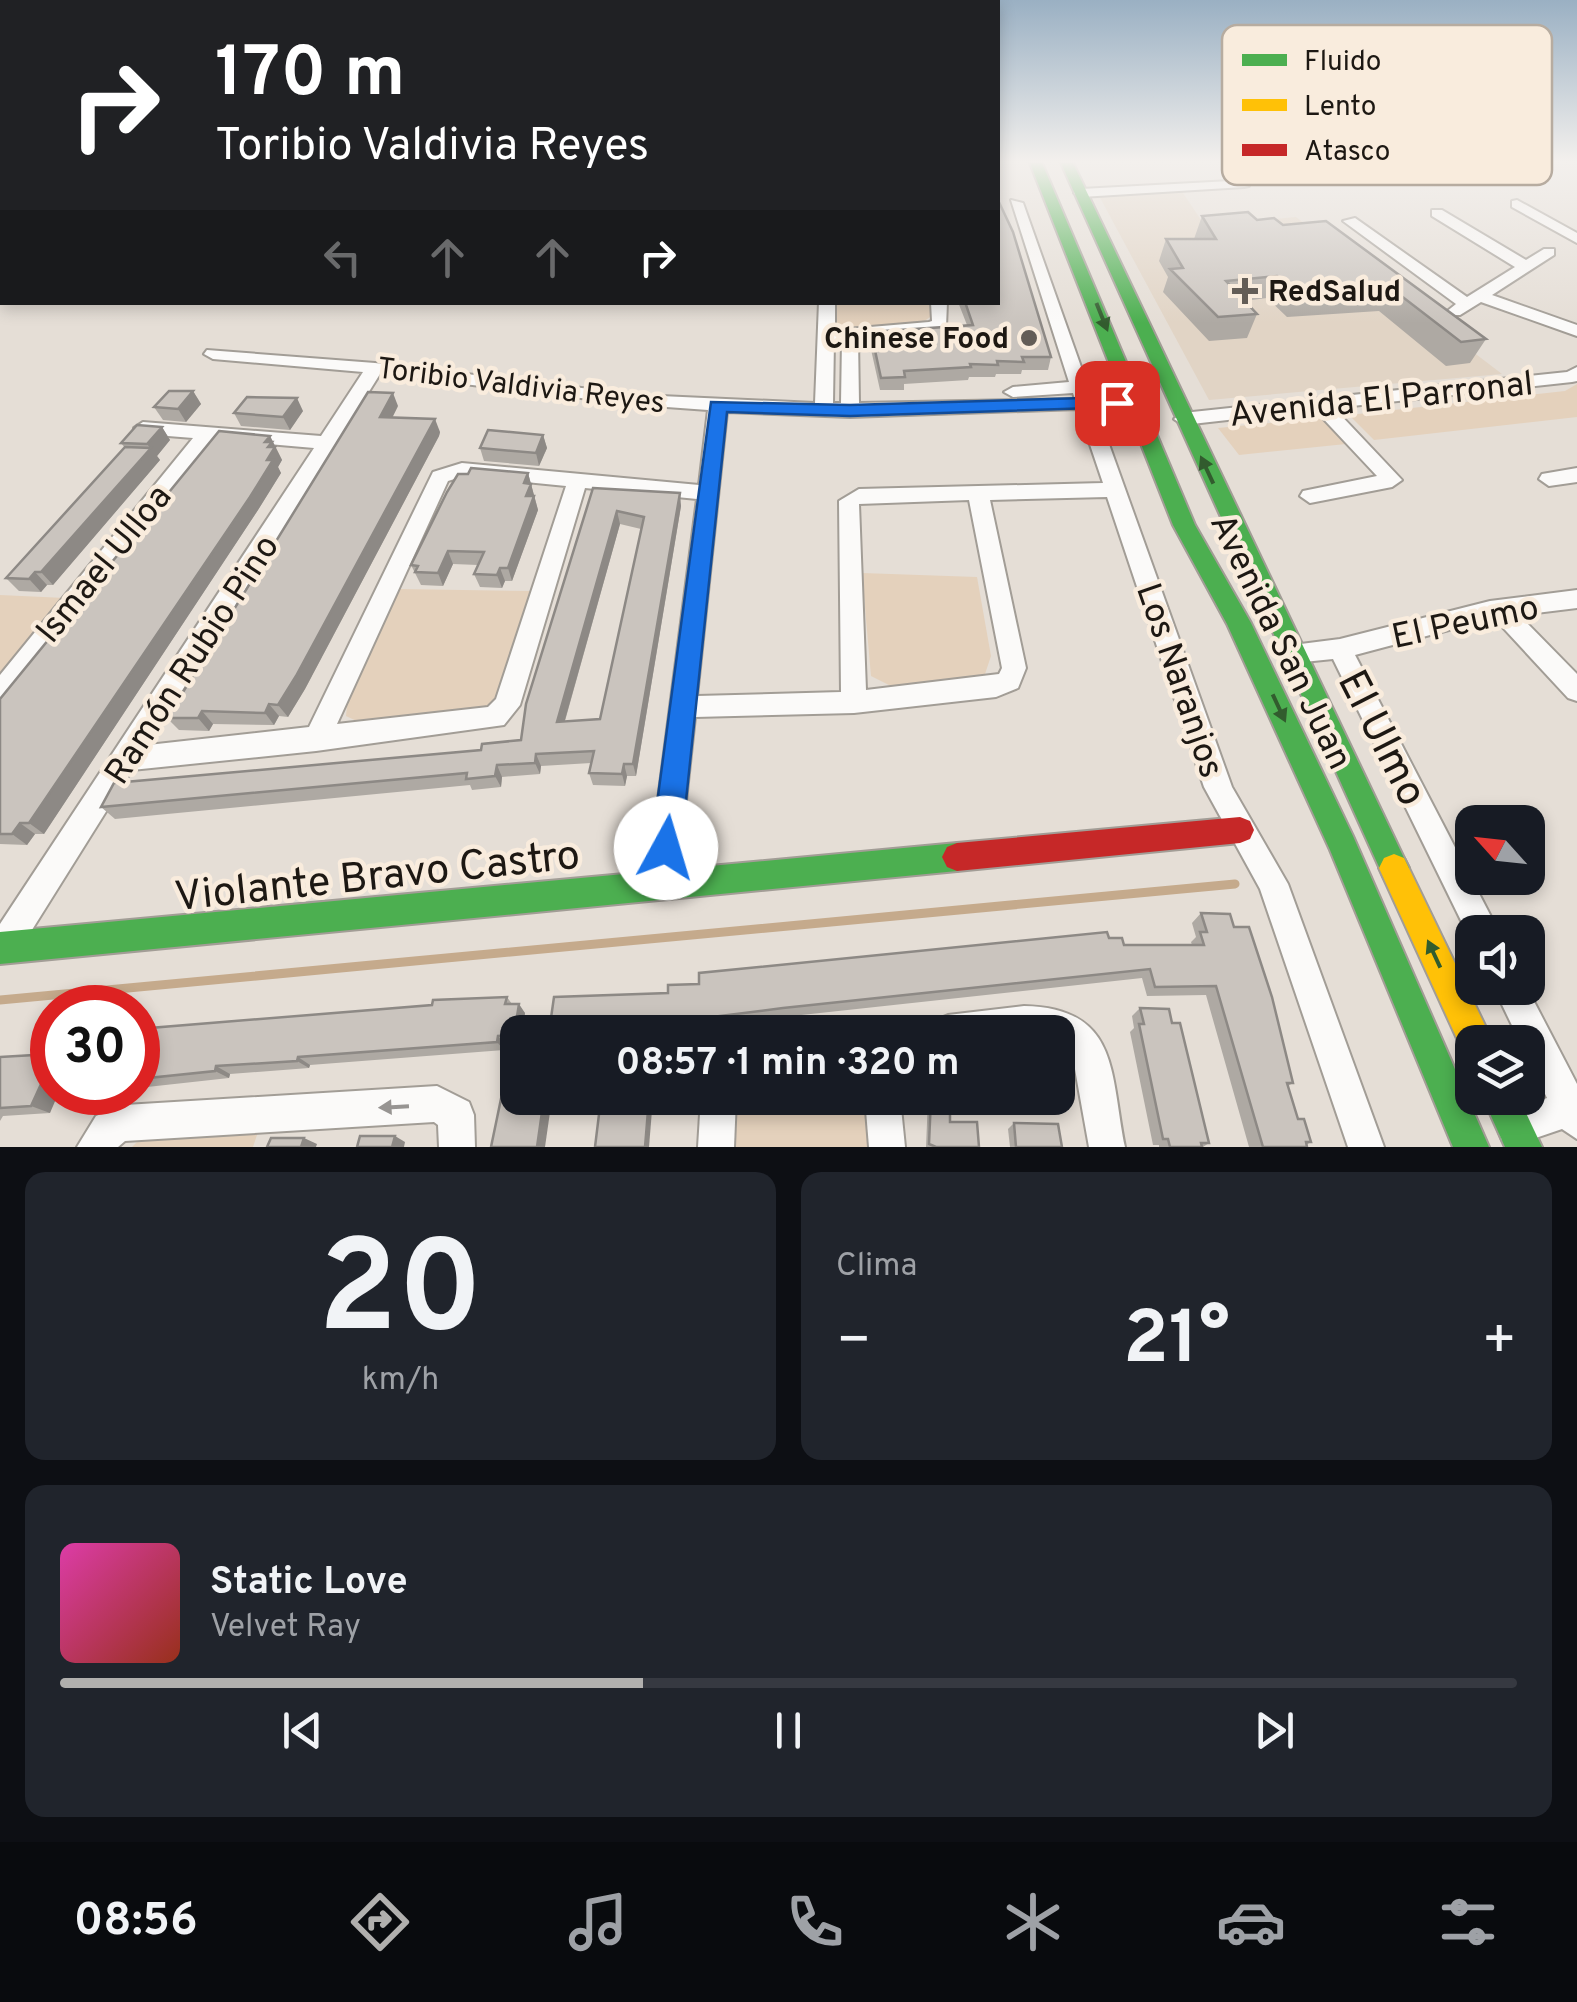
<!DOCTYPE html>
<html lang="es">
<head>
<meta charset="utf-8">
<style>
  body { margin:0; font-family:Overpass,sans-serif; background:#20242c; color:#f1f3f6; height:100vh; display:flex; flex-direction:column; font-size:38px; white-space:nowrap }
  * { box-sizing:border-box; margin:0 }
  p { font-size:32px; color:#9ea1a6 }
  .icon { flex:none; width:55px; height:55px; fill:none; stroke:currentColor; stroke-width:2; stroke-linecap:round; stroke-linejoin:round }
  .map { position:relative; height:1147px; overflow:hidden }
  .details { display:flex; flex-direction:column; gap:25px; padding:25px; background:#0d0f14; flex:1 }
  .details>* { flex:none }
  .banner { position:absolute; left:0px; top:0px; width:1000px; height:305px; box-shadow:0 5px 15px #0003; background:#202124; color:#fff; overflow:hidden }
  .needle { width:65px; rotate:297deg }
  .fabs { position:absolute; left:1455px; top:805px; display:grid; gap:20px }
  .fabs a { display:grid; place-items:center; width:90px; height:90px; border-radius:20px; background:#171b24; box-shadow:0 5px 15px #0003; font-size:50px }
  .speed { position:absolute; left:30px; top:985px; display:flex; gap:20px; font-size:50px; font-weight:700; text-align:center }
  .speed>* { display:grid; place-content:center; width:130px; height:130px; border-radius:50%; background:#171b24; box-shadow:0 5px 15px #0003; line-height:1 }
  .speed .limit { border:15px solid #d22; background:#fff; color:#111 }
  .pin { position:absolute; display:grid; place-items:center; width:85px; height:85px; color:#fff; margin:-42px; border-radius:20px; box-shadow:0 5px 15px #0006 }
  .me { position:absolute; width:110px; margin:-55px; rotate:6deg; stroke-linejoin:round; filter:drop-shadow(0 0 8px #0008) }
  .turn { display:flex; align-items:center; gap:35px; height:210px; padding:0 50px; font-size:45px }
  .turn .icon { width:130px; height:130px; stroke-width:2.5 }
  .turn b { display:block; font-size:70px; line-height:85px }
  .lanes { display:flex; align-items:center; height:95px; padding:0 50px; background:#0003; justify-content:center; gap:50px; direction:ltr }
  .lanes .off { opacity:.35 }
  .big { font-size:75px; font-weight:700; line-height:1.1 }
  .details .card { flex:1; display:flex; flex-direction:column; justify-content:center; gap:15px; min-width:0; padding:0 35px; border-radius:20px; background:#20242c }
  .details .dial { align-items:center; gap:0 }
  .dial b { font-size:130px; line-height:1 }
  .song { display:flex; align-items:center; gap:30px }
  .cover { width:120px; height:120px; border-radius:15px; background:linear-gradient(135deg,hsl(320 70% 55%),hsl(10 70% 35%)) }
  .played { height:10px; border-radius:5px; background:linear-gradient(90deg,#b1b0ae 40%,#363941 40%) }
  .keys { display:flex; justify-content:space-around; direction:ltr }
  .heat { display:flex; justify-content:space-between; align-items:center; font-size:55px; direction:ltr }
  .details .tiles { flex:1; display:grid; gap:25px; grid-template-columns:1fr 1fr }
  .card:last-child { grid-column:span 2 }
  .trip { position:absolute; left:500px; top:1015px; width:575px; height:100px; border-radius:20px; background:#171b24; box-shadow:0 5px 15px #0003; font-weight:700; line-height:100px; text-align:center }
  .tabs { display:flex; height:160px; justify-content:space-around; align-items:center; background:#090b0e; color:#9ea1a6 }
  .tabs .icon { width:70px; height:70px }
  .tabs .selected { color:#b1b0ae }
  .tabs b { font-size:45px; color:#f1f3f6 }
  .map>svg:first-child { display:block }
  .built { fill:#e1d4c5 }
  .green { fill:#e4d1bc }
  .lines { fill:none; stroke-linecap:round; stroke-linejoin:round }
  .stream { stroke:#c5aa8c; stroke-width:9 }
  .street-casing { stroke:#a29d96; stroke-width:4 }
  .fast-casing { stroke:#a29d96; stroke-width:4 }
  .slow-casing { stroke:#a29d96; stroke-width:4 }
  .jam-casing { stroke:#a29d96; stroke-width:4 }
  .street { fill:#fbfaf9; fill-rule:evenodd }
  .fast { fill:#4caf50; fill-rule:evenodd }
  .slow { fill:#ffc107; fill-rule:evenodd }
  .jam { fill:#c62828; fill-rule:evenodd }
  .wall { fill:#aea9a3; fill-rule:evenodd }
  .shaded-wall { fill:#8d8985 }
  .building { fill:#cac4be; stroke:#8d8985; stroke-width:2.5; fill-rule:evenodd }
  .oneway { fill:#325c2e }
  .oneway2 { fill:#979492 }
  .route { fill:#1a73e8; stroke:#114b97; stroke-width:2.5 }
  .poi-dot { fill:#635d57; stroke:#f9ecdd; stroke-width:4 }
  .labels { text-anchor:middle; stroke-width:9; stroke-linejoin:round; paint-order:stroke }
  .far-poi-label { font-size:30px; font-weight:bold; fill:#1d1813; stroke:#f9ecdd; text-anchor:start }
  .far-street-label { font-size:30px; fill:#1d1813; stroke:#f9ecdd }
  .street-label { font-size:35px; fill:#1d1813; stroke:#f9ecdd }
  .near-street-label { font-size:42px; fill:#1d1813; stroke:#f9ecdd }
  .key { fill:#f9ecdd; stroke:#b7aca0; stroke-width:2.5 }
  .key-label { font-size:28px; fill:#1d1813 }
</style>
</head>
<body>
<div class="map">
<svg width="1577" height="1147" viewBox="0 0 1577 1147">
  <rect width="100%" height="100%" fill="#e5ded6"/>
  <path class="built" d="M1181,190L1205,226L1296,217L1502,374L1209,400L1098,194Z"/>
  <g class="green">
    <path d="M835,303H931L933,315L923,322L842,329L837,326Z"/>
    <path d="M1577,384V417L1374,440L1349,415L1565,391Z"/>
    <path d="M1321,418L1346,444L1239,455L1218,428Z"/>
    <path d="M862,573L977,577L991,656L985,674L893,687L871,676Z"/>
    <path d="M399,589L532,591L498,694L484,711L363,724L346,716L347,706Z"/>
    <path d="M0,595L65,598L0,678Z"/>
    <path d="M736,1098H870L873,1147H733Z"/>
    <path d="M260,1126L253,1147H132L139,1140Z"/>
  </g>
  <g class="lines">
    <path class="stream" d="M0,1000L1235,884"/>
    <g class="street-casing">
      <g id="street">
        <path d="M1249,180V186L1244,187L1081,197L1074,193L1081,189Z"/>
        <path d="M1011,200L1023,203L1086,381L1129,378L1138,383L1129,388L1090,391L1092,398L1136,396L1145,401L1136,406L1096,408L1232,787L1288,884L1384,1147H1348L1260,889L1204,787L1107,497L990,500L1026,668L1018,688L996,697L854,713L695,717L677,884L673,894L662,899L651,894L647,884L697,499L585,488L520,705L504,725L316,751L132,770L15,957L0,960V924L314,448L212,439L9,700L0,703V675L193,438L143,434L134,428L143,422L321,436L363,372L213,359L204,354L207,350L375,363L639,395L815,403L819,302H835V330L929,322L932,321L931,302H947L946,327L858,338L859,403L1075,399L1073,393L1013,397L1004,392L1013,387L1069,382ZM834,340H842L841,403H833ZM380,374L639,405L708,410L699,485L462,463L433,472L309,727L148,745ZM1078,409L1103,483L859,489L839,501L841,692L697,696L727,412L850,417ZM464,476L566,486L496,699L488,707L337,724L448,481ZM969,500L1002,668L999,674L866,690L859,504Z"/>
        <path d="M1517,200L1577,233V243L1512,207V201Z"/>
        <path d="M1432,210H1442L1526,260L1544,249H1554V255L1492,295L1577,325V336L1481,302L1460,315H1448L1446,312L1456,304L1343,221L1355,218L1467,297L1515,267L1432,216Z"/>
        <path d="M1577,367V381L1572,382L1334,408L1402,480L1392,487L1310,503L1300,496L1303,491L1377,476L1315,410L1183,425L1174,419L1183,413L1567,372Z"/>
        <path d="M1577,468V482L1549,486L1539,479L1542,474Z"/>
        <path d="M1577,590V608L1519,615L1577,674V701L1568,698L1494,618L1355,655L1499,932H1472V943L1333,659L1294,663L1285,660L1282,653L1285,646L1340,639L1490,601Z"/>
        <path d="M1494,988H1527L1577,1084V1139L1562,1129L1515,1145L1502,1140L1497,1127L1502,1114L1547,1098L1528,1059V1042H1520Z"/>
        <path d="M1024,1006C1120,1008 1110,1074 1125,1147H1089L1073,1058L1058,1043V1032H931L936,1020L948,1015Z"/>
        <path d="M437,1086L469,1102L474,1115L475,1147H439L438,1125L434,1122L125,1141L118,1147H77L96,1116L125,1105Z"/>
        <path d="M701,1098H736L734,1147H698Z"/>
        <path d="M865,1098H900L905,1147H869Z"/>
      </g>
    </g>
    <g class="fast-casing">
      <g id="fast">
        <path d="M1030,163H1042L1195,525L1251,623L1353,836L1489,1147H1453L1330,850L1227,624L1173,525Z"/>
        <path d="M1061,163H1073L1404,858L1409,868L1404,878L1394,882L1384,878Z"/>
        <path d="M957,843L967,847L972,857L967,867L957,871L0,964V932Z"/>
        <path d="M1483,1098H1519L1542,1147H1505Z"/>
      </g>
    </g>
    <g class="slow-casing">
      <path id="slow" d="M1394,854L1404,858L1493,1042H1472V1058L1464,1054L1379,868L1384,858Z"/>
    </g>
    <g class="jam-casing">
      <path id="jam" d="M1240,817L1250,821L1254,830L1250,839L1240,843L957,871L947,867L942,857L947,847L957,843Z"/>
    </g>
    <use href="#street" class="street"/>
    <use href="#fast" class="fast"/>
    <use href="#slow" class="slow"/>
    <use href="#jam" class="jam"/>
  </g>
  <g class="wall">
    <path d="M1202,216L1257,220L1283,225L1486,339L1470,363L1446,366L1379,311L1287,317L1267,298L1244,301L1257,314L1247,338L1209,341L1163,292L1168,277L1159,261L1166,239H1194Z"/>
    <path d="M958,302H998L1051,357L1048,370H1022L1021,374H996L995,377H969L968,380L904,384V390H880L870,345L871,332L967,325Z"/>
    <path d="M193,391L201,404L186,422L163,420L154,407Z"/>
    <path d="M398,406L392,418L440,432L439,436L305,689L288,717L279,716L274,725L213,724L209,731L179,730L167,718Z"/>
    <path d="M303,411L290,430L241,426L234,413Z"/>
    <path d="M162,427L170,440L157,456L160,460L53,585H47L41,592L19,591L6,578L125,448L121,443Z"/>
    <path d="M543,435L547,448L539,466L484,461L480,448Z"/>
    <path d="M270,436L282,460L278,467L281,473L258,510L44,834H35L27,845L0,844V699Z"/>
    <path d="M528,473L538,510L512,581H505L502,588L480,587L474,574L478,565L453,564L443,586L421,585L411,565Z"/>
    <path d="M593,488L681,506L636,776H627L625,786L593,785L589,773L591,763L541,766L540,774L502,777L501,787L472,790L470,785L115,819L101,807L481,750L521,740ZM620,524L641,529L600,719L565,721Z"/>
    <path d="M1201,913L1293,1083L1288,1086L1298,1119L1311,1142L1306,1145L1307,1147H1249L1206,995L1147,996L1142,978L783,1017L690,1029V1032H549L699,984L1109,938L1124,945H1192L1191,942L1196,937L1192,923Z"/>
    <path d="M507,997L512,1004L525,1013L522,1032H518V1043L505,1044L504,1050L310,1065L309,1068L230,1074L229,1078L138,1088V1029L432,1005Z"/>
    <path d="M1140,1008L1209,1143L1203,1147H1159V1145H1153L1130,1032L1134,1028L1132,1016Z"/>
    <path d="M52,1039V1092L50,1113L3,1116L0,1121V1057L34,1055Z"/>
    <path d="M928,1098H966H950V1122L979,1147H926Z"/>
    <path d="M1014,1123L1062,1147H1010L1008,1129Z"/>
  </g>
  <g class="shaded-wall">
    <path d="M193,391L201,404L186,422L178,409Z"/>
    <path d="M393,393L398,406L386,430L380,417Z"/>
    <path d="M297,398L303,411L290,430L283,417Z"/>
    <path d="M435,419L440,432L439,436L305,689L288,717L278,705Z"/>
    <path d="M162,427L170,440L157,456L160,460L53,585L41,572L150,448L147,444Z"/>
    <path d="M543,435L547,448L539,466L536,453Z"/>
    <path d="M270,436L282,460L278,467L281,473L258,510L44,834L29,823L267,460L265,442Z"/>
    <path d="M528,473L538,510L512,581L508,568L524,483Z"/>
    <path d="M680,493L681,506L636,776L633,764Z"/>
    <path d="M617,511L620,524L561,734L557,722Z"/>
    <path d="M448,551L453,564L443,586L438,573Z"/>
    <path d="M500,568L505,581L502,588L497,575Z"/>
    <path d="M35,572L47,585L41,592L29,579Z"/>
    <path d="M269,704L279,716L274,725L265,713Z"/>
    <path d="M202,711L213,724L209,731L198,718Z"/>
    <path d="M536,754L541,766L540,774L535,763Z"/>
    <path d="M624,764L627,776L625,786L622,774Z"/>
    <path d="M497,765L502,777L501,787L495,776Z"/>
    <path d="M20,823L35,834L27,845L12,834Z"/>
    <path d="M519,1004L525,1013L522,1032H518V1040L514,1035Z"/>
    <path d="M498,1036L505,1044L504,1050L497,1042Z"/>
    <path d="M298,1057L310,1065L309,1068L297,1061Z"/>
    <path d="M216,1066L230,1074L229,1078L215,1071Z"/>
    <path d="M42,1082L52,1087V1092H59L50,1113L31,1106Z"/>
    <path d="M544,1098H552L545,1147H537Z"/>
    <path d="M649,1098H653L649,1147H645Z"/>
    <path d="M395,1136L405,1142L404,1147H392Z"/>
    <path d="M304,1138L317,1144L316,1147H301Z"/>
  </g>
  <g class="building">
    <path d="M998,200L1013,232L1051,357H1022L1024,362L997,361L998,365L970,364L971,367L904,371L905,377L881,378L871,332L973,325L965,302H998Z"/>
    <path d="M1248,212L1257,220L1274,218L1283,225L1326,221L1486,339L1461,342L1391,288L1298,295L1277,276L1226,281L1257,314L1218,317L1170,269L1183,268L1166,239H1216L1202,216Z"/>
    <path d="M169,391H193L178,409L154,407Z"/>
    <path d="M368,392L393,393L380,417L435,419L296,676L278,705L269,704L265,713L202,711L198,718H167Z"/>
    <path d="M247,397L297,398L283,417L234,413Z"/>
    <path d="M137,425L162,427L147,444L121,443Z"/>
    <path d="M488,430L543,435L536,453L480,448Z"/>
    <path d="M219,431L270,436L265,442H272L268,447H275L267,460H273L250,497L29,823H20L12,834H0V699Z"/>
    <path d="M125,447L151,448L41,572H35L29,579L6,578Z"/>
    <path d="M471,468L528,473L524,483L531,484L526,496H534L508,568H500L497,575L474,574L484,552L448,551L438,573L415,572L418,566L411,565L447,492L458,474H468Z"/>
    <path d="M593,488L680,493L633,764H624L622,774L589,773L594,751L536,754L535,763L497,765L495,776L466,779L467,773L101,807L114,783L481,750L482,744L521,740L526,704ZM617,511L644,517L600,719L557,722Z"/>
    <path d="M1201,913L1230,914L1234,927H1249L1272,997L1293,1083H1287L1298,1119H1304L1311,1142H1306L1307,1147H1263L1216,986L1155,987L1150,969L783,1008L688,1020V1028L629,1031V1032H549L554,997L668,993V985L699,984V973L1107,932L1109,938H1122L1124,945H1204L1200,932H1207Z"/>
    <path d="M507,997L505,1004H519L514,1035L498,1036L497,1042L298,1057L297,1061L216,1066L215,1071L138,1079V1029L432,1005L433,1000Z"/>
    <path d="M1140,1008L1169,1009L1172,1023H1180L1209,1143H1201L1202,1147H1170L1168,1139H1163L1139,1024H1144Z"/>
    <path d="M41,1039H52V1082H42L31,1106L0,1108V1057L34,1055Z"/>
    <path d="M507,1070H518V1098H544L537,1147H491Z"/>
    <path d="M601,1098H649L645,1147H595Z"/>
    <path d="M931,1098H950V1122H977L979,1147H936L929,1144Z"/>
    <path d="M1014,1123L1058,1124L1062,1147H1016Z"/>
    <path d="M360,1136H395L392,1147H357Z"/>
    <path d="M271,1138H304L301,1147H267Z"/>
  </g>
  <defs><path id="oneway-solid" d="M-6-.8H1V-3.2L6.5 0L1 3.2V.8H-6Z" transform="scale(2.5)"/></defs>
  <g class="oneway">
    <use href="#oneway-solid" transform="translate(1102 317) rotate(68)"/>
    <use href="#oneway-solid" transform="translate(1207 470) rotate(-115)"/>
    <use href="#oneway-solid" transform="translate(1279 708) rotate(65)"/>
    <use href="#oneway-solid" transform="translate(1434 954) rotate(-115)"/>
  </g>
  <use class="oneway2" href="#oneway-solid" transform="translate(394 1107) rotate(177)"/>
  <linearGradient id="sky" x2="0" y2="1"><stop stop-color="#9ab0c3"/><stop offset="0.5" stop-color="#f3f0ed"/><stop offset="1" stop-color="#f3f0ed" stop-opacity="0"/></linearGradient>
  <rect width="1577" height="323" fill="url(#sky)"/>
  <path class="route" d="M1117,397L1127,403L1124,407L850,416L727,412L681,848L676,858L666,862L655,858L651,848L711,402L850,405Z"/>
  <g class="poi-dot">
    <path d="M1240 276h10v10h10v10h-10v10h-10v-10h-10v-10h10z"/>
    <circle cx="1029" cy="338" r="10"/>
  </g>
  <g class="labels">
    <g class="far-poi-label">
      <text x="1268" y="301">RedSalud</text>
      <text x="1009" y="348" text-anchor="end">Chinese Food</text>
    </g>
    <g class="far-street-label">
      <text transform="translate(521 385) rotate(7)" y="10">Toribio Valdivia Reyes</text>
    </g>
    <g class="street-label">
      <text transform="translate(1381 398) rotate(-6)" y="12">Avenida El Parronal</text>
      <text transform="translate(103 563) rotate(-51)" y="12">Ismael Ulloa</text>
      <text transform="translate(1465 621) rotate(-12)" y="12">El Peumo</text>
      <text transform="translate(1282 641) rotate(64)" y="12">Avenida San Juan</text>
      <text transform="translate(191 659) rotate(-57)" y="12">Ramón Rubio Pino</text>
      <text transform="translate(1181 680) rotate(71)" y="12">Los Naranjos</text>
    </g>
    <g class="near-street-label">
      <text transform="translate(1384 737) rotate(63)" y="15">El Ulmo</text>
      <text transform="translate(377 874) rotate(-6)" y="15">Violante Bravo Castro</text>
    </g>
  </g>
  <rect x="1222" y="25" width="330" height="160" rx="15" class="key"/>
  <rect x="1242" y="54" width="45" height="12" fill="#4caf50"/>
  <rect x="1242" y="99" width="45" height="12" fill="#ffc107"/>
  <rect x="1242" y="144" width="45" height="12" fill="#c62828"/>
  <g class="key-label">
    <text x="1304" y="70">Fluido</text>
    <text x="1304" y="115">Lento</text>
    <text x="1304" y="160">Atasco</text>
  </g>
</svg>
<div class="fabs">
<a><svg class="needle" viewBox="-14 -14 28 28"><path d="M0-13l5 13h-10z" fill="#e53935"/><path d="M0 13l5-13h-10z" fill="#9ea1a6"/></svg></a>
<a><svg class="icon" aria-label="sound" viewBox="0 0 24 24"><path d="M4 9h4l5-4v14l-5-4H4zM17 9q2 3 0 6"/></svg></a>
<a><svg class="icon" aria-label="layers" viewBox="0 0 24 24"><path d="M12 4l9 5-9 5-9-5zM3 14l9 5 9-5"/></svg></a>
</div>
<div class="speed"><div class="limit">30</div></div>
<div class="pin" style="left:1117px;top:403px;background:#d93025"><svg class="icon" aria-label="arrive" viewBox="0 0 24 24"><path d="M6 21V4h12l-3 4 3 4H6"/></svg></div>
<svg class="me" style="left:666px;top:848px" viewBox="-20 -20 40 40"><circle r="19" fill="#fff"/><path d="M0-13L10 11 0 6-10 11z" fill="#1a73e8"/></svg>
<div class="trip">08:57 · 1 min · 320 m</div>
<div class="banner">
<div class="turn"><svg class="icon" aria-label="right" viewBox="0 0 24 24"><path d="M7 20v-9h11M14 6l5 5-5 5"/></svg><div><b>170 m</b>Toribio Valdivia Reyes</div></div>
<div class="lanes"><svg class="icon off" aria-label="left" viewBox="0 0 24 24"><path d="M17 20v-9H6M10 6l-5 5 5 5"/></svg><svg class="icon off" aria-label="ahead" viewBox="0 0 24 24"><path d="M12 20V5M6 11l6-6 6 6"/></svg><svg class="icon off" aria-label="ahead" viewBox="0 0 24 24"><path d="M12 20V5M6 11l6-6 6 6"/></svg><svg class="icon" aria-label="right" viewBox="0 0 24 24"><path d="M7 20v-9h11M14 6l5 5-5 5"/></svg></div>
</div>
</div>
<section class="details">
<div class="tiles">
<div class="card dial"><b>20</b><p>km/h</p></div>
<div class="card"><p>Clima</p>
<div class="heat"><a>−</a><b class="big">21°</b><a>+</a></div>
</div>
<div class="card">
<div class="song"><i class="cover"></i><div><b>Static Love</b><p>Velvet Ray</p></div></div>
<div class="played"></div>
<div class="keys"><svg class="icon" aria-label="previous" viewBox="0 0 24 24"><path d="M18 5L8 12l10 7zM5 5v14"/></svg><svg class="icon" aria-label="pause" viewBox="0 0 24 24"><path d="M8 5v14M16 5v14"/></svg><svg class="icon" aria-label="next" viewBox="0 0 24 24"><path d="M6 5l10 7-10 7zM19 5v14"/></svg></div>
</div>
</div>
</section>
<nav class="tabs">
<b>08:56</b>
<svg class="icon selected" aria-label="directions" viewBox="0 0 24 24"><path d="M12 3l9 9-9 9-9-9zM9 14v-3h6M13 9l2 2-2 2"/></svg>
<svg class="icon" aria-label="music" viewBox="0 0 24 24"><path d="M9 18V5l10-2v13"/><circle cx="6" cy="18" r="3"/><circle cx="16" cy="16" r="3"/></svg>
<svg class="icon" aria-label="phone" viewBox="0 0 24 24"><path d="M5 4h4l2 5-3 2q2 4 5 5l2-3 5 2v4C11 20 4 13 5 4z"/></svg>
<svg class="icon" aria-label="climate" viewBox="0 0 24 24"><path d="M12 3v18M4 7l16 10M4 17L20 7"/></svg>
<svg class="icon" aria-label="car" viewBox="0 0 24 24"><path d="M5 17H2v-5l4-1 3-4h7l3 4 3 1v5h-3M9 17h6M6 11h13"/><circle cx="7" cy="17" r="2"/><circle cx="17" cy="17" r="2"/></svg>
<svg class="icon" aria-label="filters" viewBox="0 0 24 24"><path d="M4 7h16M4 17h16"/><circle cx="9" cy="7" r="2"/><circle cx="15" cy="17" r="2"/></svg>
</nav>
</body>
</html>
